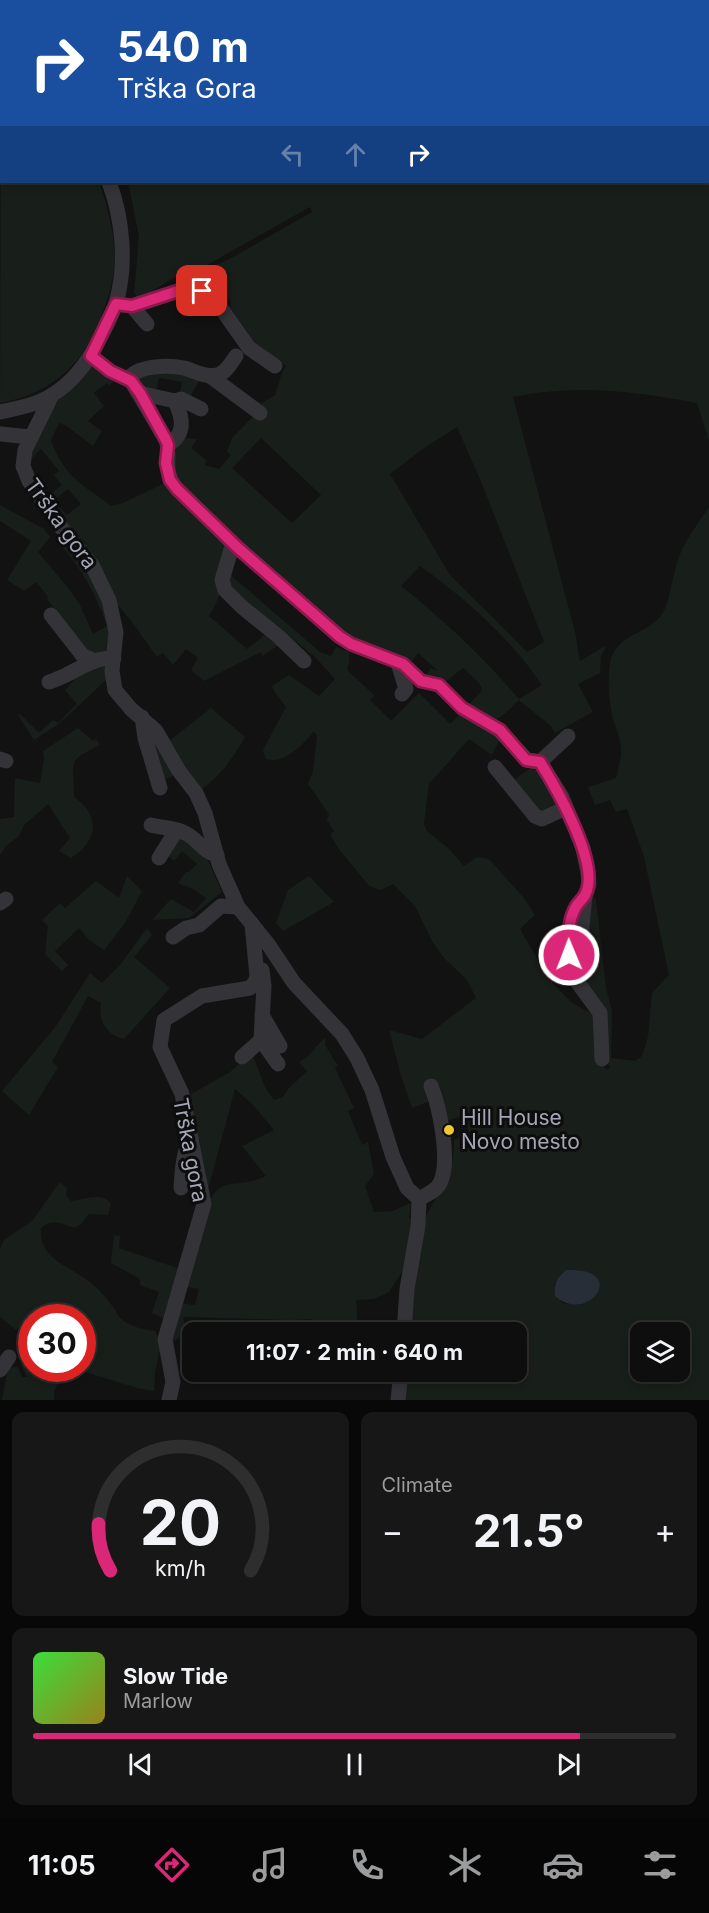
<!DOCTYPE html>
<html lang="en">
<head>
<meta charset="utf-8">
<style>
  body { margin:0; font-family:Inter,sans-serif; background:#171717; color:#f1f3f6; height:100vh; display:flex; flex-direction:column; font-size:22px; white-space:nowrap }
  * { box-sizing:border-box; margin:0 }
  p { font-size:20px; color:#9b9c9e }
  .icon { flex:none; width:33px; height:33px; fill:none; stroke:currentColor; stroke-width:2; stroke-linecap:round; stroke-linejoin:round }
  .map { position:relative; height:1400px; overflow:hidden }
  .sheet { display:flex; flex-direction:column; gap:12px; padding:12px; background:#080808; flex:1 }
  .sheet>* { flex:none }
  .banner { position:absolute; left:0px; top:0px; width:710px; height:183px; box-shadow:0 3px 9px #0003,0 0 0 2px #2e2e2e; background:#1a4fa0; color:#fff; overflow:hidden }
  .tools { position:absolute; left:630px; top:1322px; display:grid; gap:12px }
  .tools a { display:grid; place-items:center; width:60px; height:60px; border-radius:12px; background:#0e0e0e; box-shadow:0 3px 9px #0003,0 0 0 2px #2e2e2e; font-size:30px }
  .speed { position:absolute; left:18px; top:1304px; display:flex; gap:12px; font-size:30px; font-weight:700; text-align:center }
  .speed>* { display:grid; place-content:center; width:78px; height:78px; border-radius:50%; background:#0e0e0e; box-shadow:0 3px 9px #0003,0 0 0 2px #2e2e2e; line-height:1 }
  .speed .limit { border:9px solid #d22; background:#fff; color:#111 }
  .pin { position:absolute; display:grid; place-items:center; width:51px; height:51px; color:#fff; margin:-26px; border-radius:12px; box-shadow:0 3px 9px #0006 }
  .me { position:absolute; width:66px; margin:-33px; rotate:359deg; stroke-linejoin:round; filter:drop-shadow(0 0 4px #0008) }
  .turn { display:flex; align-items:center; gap:21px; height:126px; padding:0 18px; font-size:27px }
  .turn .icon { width:78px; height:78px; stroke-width:2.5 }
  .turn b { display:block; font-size:42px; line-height:51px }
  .lanes { display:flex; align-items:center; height:57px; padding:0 18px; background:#0003; justify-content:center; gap:30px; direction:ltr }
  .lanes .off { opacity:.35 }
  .big { font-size:45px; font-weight:700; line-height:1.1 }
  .sheet .widget { flex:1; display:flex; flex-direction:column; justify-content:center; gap:9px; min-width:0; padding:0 21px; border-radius:12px; background:#171717 }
  .sheet .dial { align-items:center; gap:0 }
  .dial svg { height:156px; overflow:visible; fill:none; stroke:#2e2e2e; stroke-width:7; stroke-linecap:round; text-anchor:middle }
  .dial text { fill:#f1f3f6; stroke:none }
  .song { display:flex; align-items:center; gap:18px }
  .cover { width:72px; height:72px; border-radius:9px; background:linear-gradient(135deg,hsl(120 70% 55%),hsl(50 70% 35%)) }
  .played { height:6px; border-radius:3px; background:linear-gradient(90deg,#db2777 85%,#2e2e2e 85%) }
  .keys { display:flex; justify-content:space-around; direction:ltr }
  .heat { display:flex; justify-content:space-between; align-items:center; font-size:33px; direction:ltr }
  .sheet .tiles { flex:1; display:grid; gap:12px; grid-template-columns:1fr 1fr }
  .widget:last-child { grid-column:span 2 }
  .trip { position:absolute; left:182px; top:1322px; width:345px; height:60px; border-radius:12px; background:#0e0e0e; box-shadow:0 3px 9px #0003,0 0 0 2px #2e2e2e; font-weight:700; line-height:60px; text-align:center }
  .dock { display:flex; height:96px; justify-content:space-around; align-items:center; background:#060606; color:#9b9c9e }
  .dock .icon { width:42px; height:42px }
  .dock .selected { color:#db2777 }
  .dock b { font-size:27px; color:#f1f3f6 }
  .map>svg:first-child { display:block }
  .green { fill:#181e1a; fill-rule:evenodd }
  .water { fill:#282e37 }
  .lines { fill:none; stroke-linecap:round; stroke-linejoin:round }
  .minor { stroke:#333338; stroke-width:15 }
  .route-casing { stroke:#8e194d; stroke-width:15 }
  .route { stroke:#db2777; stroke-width:10 }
  .poi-dot { fill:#efc72e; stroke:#0d0d0e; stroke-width:2 }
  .labels { text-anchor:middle; stroke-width:6; stroke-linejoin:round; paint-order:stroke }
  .street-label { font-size:21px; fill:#a3a6b4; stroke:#0d0d0e }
  .poi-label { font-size:21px; fill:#a3a6b4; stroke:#0d0d0e; text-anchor:start }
</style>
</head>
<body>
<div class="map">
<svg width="709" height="1400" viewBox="0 0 709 1400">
  <rect width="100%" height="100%" fill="#121213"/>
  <g class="green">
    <path d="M54,0H709V441L697,403C631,391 579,384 513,397L575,632L580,661L607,645L601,656L600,673L578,684L593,712L555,733L551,726L519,700C493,725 497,724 466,707L480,693L482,688L478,682L463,668L444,683L424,677L431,668L438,671L418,653L409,665L355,642L178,487L173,460L180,438L197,439L191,448L206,460L205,465L219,469L231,455L227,451L232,438L260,409L262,403L275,395L282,373L286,366L253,343L226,311L231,306C225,282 207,277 185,280L233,257L312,212L310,207L205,266L172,279L139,299L134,293L139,236L128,182H708V2H54ZM457,427L482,484L544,642L527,652L450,575L390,474L424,448ZM261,438L321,495L292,523L232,468ZM420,566C465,598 511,639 542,685L519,699C484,658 444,620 401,586Z"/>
    <path d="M1,42L2,182H99C109,210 118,246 113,276C100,341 69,391 0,403Z"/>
    <path d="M91,361L117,379L109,386L107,383L94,393L104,406L88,421L102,431L93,446L65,425L59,423L51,440C63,476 82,484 111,506L123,503L167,482L228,544C224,570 224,594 209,616L247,649L267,633L281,643L263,656L261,652L204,681L191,670L198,658L186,649L173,665L163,653L157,657L131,621L112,598L43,490L67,515L81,504L68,489L56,499L50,494L62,485L54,475L59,471L41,449L30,460V452L52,410L64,392Z"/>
    <path d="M179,372L200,379L188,400L179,397L182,382L159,378L156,392L141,389L137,382L140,374Z"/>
    <path d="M0,505L44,529L50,537L38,552L69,589L80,605L93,634L107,626C96,594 82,569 60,544L67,538L94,576L110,624L106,652L103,654H88L47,599L48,597L36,582L24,591L7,580L31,541L0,521Z"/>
    <path d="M709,507V1400H401L405,1371H516V1332H407L424,1222C430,1205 442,1191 449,1174C453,1163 454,1152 454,1140L470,1133L462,1116L447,1121L431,1095L428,1102L412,1108L401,1076L389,1030L422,1039L476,998L467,980L444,958L432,941L415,906L393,884L381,890L369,886L338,848L330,834L334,831L327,820L329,814L308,784L313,771L317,736L314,731C304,744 284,765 266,759L263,750L286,707L274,691L272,686L289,675L319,696L335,679L314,656L233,592L226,571L320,652L331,656L336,647L349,652V663L347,670L375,696L370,700L391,721L419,693L450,724L463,711L500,739L492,755L469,739L429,784L424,824L427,831L448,848L464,866L477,857L489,859L524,898L535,915L520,929L549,979L571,1002L596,1016L599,1060L606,1069L610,1068L605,1058L604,1019L576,972L591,892L596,900L606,988L612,1011L611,1058L635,1061L642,1056L648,1037L652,993L669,975L644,857L627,809L616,812L610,800L595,805L588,787L616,778C618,770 620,763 621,755C622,742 617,731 613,719C609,702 607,681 610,664C614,635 645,635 661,616C668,608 673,575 677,563C683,542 697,525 709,507ZM566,1270L588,1302L571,1304L562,1303L554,1285L560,1275ZM640,1332H680V1371H640Z"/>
    <path d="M108,660L109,677L73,711L57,725L34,740L18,715L20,714L39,733L53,720L58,723L77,704L65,690L74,680L70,675Z"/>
    <path d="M211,708L245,737C233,758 219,778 199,791L167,743Z"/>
    <path d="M145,727L177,773L165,780L154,759Z"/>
    <path d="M78,728L93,741L95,738L100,745C65,762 74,761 74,797C101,816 98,841 71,858L59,851L70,838L48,804L24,825L19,836L6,846L0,855V819L14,817L15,778L40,783L44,759L43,751Z"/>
    <path d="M535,764L539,766L558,807L542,813L512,782Z"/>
    <path d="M179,836L207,858L222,892L189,918L152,920L171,899L194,912L206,898L193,889L178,883L186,872H189L197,864L182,851L174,861L168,856Z"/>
    <path d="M127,876L142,891L125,923L104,950L89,940L79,928L55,951L68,965L62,971L45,954L48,926L42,920L60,903L65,908L96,881L119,898Z"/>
    <path d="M309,876L334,902L283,931L276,923L288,890Z"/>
    <path d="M147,928L152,935L134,957L170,988L124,1039C106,1035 98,1020 101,1003L88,996L52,1062L58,1067L29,1115L2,1091L56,1026L90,973L102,983L120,965Z"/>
    <path d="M326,1038L325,1045L338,1066L335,1068L354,1108L348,1111L362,1145L368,1142L374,1174L365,1186L374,1212L392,1211L411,1203L409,1217L411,1220L407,1264L389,1292L374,1299L356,1300L358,1326H390L389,1332H313L311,1319L290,1320L183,1317L187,1333L169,1344L178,1303L195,1305L199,1289L183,1286L210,1200C222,1179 233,1186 252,1181C257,1180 261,1178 266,1176L242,1146L274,1130L252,1104L235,1089L206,1197L186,1097L230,1072L252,1053L265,1087L274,1100L283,1097L289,1088L307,1071L299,1062C314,1055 314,1045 326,1038Z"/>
    <path d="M60,1182L67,1189L66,1195L71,1201C84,1200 103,1191 111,1204L108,1215L89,1214L81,1224L75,1228C62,1224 52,1218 41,1228C38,1260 71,1266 91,1283C98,1289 107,1298 113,1307C116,1310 117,1315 120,1318C130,1327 143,1329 155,1331L161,1345L155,1372L154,1391L137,1388L82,1371H63L54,1392V1400H2L8,1369L18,1366L22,1377H27L21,1365L31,1351L32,1368H82V1317H57L53,1311H34L16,1330L0,1317V1249L4,1240L32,1221Z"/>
    <path d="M114,1235L120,1236L119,1248L183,1270L165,1319L152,1313L159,1292L140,1285V1279L111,1263Z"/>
  </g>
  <path class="water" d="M566,1270C630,1267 589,1326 555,1296C554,1284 556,1278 566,1270Z"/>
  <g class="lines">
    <g class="minor">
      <path d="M26,2V0"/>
      <path d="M116,304L132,306L178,291H202L218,304L249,348L275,366"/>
      <path d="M132,306L147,324"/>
      <path d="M91,356L110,371L131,381L166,440C172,459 161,469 177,489L238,548L340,637L351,644L403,664L421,681L439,685L462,708L499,730L527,760L540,762L568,736"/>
      <path d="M210,376L260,413"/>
      <path d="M131,381L130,377C140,365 170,365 184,368C195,371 206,378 217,375C226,373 231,363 236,356"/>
      <path d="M139,393L175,401L181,399L201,409"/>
      <path d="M52,395L25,450L23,466L29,481L63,530L92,565L109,600L116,632L112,671L115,690L131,709L156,731L179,771L196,793L205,813L219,864L238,907L268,944L294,983L342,1034L357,1058L372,1090L393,1157L407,1188L419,1199L418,1226L407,1289L404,1332"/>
      <path d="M0,412C18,408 36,405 52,395C73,382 88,362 99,340C105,329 112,316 116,303C127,265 123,219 109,182"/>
      <path d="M1,434L30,437"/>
      <path d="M168,445C186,434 183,418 175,401"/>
      <path d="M233,543L222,580L225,590L242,607L278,636L304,661"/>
      <path d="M51,615L83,656L95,661"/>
      <path d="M398,663L406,689L402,694"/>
      <path d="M49,682C71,676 90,657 114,658"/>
      <path d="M142,717L145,738L160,788"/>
      <path d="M0,759L6,761"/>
      <path d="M540,762L562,797L583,848L588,873L589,885L585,896L580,947L574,964L578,983L600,1013L602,1059"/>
      <path d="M495,767L535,816L542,819L566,808"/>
      <path d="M151,825C162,828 176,828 185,833C198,839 203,852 217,855"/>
      <path d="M159,858L176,831"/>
      <path d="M0,903L6,899"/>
      <path d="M173,937L186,928L199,925L221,906L238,907"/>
      <path d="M569,955C569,931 567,917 583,898"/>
      <path d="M262,970L264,986L261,1040L278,1064"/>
      <path d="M262,1015L280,1046"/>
      <path d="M242,1057L261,1040"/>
      <path d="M181,1188C182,1171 183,1153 191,1139"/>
      <path d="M419,1199C427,1194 437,1191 441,1181C450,1159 440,1108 431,1086"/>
      <path d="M0,1370L9,1357"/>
      <path d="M169,1400L173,1382L165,1339L204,1204L182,1094L160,1047L164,1020L202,996L250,988L255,982L257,976L252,924"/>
      <path d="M398,1400L401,1371"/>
    </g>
  </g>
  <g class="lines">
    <g class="route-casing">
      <path id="route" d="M202,291H178L132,306L116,304L91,356L110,371L131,381L140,393L166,440L168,445L166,463L170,480L177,489L238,548L340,637L351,644L403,664L421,681L439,685L462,708L500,730L526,760L540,762C557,789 594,855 588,886C587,895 582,899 577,905C567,921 569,937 569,955"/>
    </g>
    <use href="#route" class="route"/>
  </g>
  <circle class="poi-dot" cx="449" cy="1130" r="6"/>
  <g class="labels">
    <g class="street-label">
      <text transform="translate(61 524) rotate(54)" y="7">Trška gora</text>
      <text transform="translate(190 1150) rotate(79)" y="7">Trška gora</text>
    </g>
    <g class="poi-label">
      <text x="461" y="1125">Hill House<tspan x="461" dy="24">Novo mesto</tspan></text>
    </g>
  </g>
</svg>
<div class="tools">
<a><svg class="icon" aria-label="layers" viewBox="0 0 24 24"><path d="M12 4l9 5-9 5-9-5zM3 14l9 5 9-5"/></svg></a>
</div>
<div class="speed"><div class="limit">30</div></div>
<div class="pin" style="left:202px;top:291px;background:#d93025"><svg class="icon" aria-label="arrive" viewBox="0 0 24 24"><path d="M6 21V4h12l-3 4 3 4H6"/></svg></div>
<svg class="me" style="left:569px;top:955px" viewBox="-20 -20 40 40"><circle r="17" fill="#db2777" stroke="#fff" stroke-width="3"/><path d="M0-11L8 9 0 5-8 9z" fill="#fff"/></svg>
<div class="trip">11:07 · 2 min · 640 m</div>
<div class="banner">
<div class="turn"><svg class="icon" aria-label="right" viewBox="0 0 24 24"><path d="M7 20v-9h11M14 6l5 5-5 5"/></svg><div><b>540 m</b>Trška Gora</div></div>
<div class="lanes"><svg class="icon off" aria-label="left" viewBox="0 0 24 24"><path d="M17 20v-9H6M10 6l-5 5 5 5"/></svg><svg class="icon off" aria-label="ahead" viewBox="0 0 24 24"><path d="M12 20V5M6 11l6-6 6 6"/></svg><svg class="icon" aria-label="right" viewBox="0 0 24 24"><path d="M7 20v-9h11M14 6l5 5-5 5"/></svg></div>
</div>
</div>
<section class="sheet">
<div class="tiles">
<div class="widget dial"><svg viewBox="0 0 100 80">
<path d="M14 69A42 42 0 1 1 86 69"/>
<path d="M14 69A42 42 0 0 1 8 45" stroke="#db2777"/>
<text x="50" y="56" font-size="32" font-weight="700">20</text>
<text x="50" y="72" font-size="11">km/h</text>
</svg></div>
<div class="widget"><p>Climate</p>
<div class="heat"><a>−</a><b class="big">21.5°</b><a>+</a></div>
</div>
<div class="widget">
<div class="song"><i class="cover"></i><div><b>Slow Tide</b><p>Marlow</p></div></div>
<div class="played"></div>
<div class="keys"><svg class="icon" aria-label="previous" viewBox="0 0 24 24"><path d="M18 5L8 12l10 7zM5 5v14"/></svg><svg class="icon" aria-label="pause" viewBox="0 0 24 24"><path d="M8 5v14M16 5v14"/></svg><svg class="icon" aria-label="next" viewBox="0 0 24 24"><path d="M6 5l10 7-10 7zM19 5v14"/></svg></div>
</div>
</div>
</section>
<nav class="dock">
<b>11:05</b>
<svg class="icon selected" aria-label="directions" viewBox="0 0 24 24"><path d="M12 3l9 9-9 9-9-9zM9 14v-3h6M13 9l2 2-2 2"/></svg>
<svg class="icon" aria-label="music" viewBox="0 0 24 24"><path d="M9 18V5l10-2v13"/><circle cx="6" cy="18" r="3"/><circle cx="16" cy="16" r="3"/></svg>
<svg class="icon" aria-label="phone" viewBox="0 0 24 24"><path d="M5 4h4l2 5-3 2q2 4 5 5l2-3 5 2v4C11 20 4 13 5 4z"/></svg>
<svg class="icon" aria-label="climate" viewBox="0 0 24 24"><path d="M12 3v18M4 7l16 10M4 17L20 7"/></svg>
<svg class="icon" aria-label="car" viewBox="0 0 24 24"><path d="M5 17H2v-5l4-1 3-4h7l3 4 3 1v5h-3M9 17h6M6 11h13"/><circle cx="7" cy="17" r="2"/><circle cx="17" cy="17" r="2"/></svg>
<svg class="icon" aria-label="filters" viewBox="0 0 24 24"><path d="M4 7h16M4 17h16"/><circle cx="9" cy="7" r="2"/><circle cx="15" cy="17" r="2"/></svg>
</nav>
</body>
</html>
